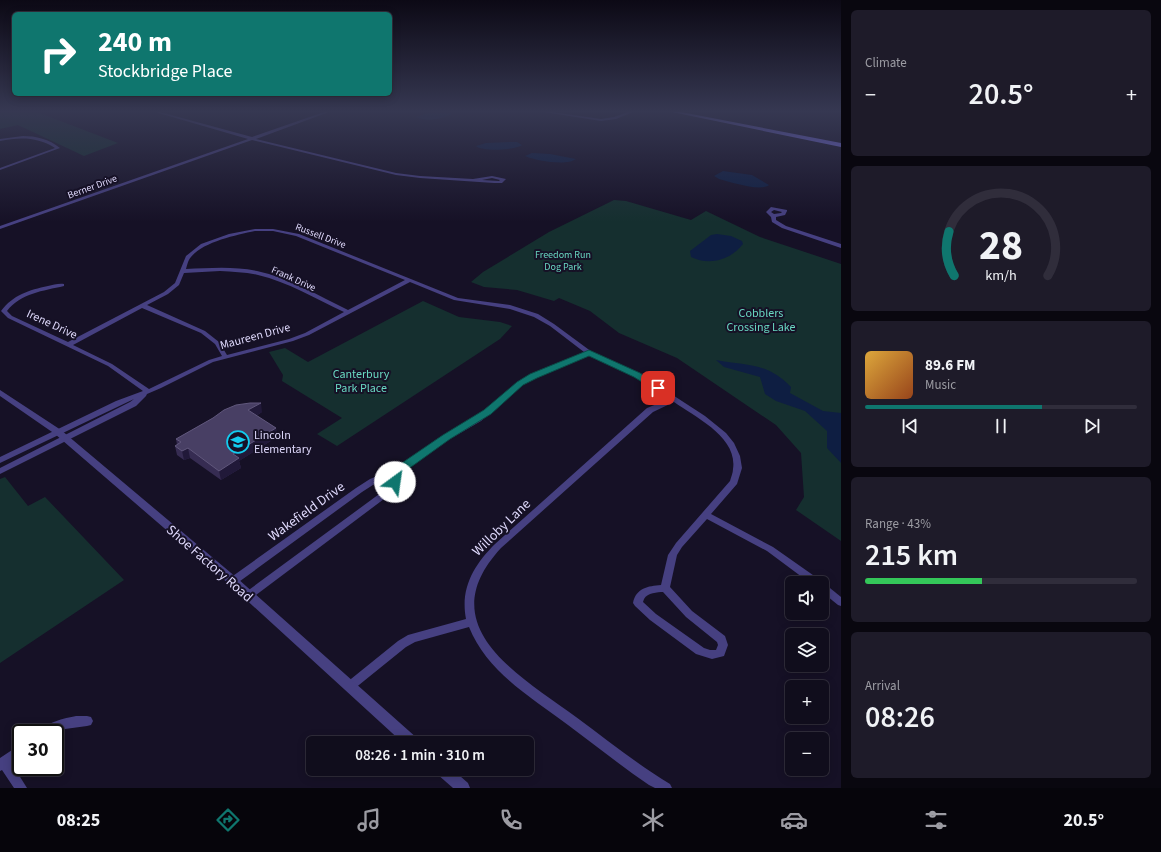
<!DOCTYPE html>
<html lang="en">
<head>
<meta charset="utf-8">
<style>
  body { margin:0; font-family:"Source Sans 3",sans-serif; background:#1e1b29; color:#f1f3f6; height:100vh; display:flex; flex-direction:column; font-size:15px; white-space:nowrap }
  * { box-sizing:border-box; margin:0 }
  p { font-size:13px; color:#9c9ca3 }
  .icon { flex:none; width:22px; height:22px; fill:none; stroke:currentColor; stroke-width:2; stroke-linecap:round; stroke-linejoin:round }
  .map { position:relative; flex:1; overflow:hidden }
  .side { display:flex; flex-direction:column; gap:10px; padding:10px; background:#09070f; width:320px }
  .side>* { flex:none }
  .top-card { position:absolute; left:12px; top:12px; width:380px; height:84px; border-radius:6px; box-shadow:0 2px 10px #0003,0 0 0 1px #302d3b; background:#0f766e; color:#fff; overflow:hidden }
  .tools { position:absolute; left:785px; top:576px; display:grid; gap:8px }
  .tools a { display:grid; place-items:center; width:44px; height:44px; border-radius:6px; background:#100d1c; box-shadow:0 2px 10px #0003,0 0 0 1px #302d3b; font-size:20px }
  .speed { position:absolute; left:12px; top:724px; display:flex; gap:8px; font-size:20px; font-weight:700; text-align:center }
  .speed>* { display:grid; place-content:center; width:52px; height:52px; border-radius:50%; background:#100d1c; box-shadow:0 2px 10px #0003,0 0 0 1px #302d3b; line-height:1 }
  .speed .limit { border:2px solid #111; border-radius:6px; background:#fff; color:#111 }
  .pin { position:absolute; display:grid; place-items:center; width:34px; height:34px; color:#fff; margin:-17px; border-radius:8px; box-shadow:0 2px 6px #0006 }
  .me { position:absolute; width:44px; margin:-22px; rotate:31deg; stroke-linejoin:round; filter:drop-shadow(0 0 3px #0008) }
  .turn { display:flex; align-items:center; gap:14px; height:84px; padding:0 20px; font-size:18px }
  .turn .icon { width:52px; height:52px; stroke-width:2.5 }
  .turn b { display:block; font-size:28px; line-height:34px }
  .big { font-size:30px; font-weight:600; line-height:1.1 }
  .side .widget { flex:1; display:flex; flex-direction:column; justify-content:center; gap:6px; min-width:0; padding:0 14px; border-radius:6px; background:#1e1b29 }
  .side .dial { align-items:center; gap:0 }
  .dial svg { height:104px; overflow:visible; fill:none; stroke:#302d3b; stroke-width:7; stroke-linecap:round; text-anchor:middle }
  .dial text { fill:#f1f3f6; stroke:none }
  .song { display:flex; align-items:center; gap:12px }
  .cover { width:48px; height:48px; border-radius:6px; background:linear-gradient(135deg,hsl(40 70% 55%),hsl(20 70% 35%)) }
  .played { height:4px; border-radius:2px; background:linear-gradient(90deg,#0f766e 65%,#302d3b 65%) }
  .keys { display:flex; justify-content:space-around; direction:ltr }
  .heat { display:flex; justify-content:space-between; align-items:center; font-size:22px; direction:ltr }
  .charge { height:6px; border-radius:3px; background:linear-gradient(90deg,#34c759 43%,#302d3b 0) }
  .trip { position:absolute; left:306px; top:736px; width:228px; height:40px; border-radius:6px; background:#100d1c; box-shadow:0 2px 10px #0003,0 0 0 1px #302d3b; font-weight:600; line-height:40px; text-align:center }
  .menu { display:flex; height:64px; justify-content:space-around; align-items:center; background:#06050b; color:#9c9ca3 }
  .menu .icon { width:28px; height:28px }
  .menu .current { color:#0f766e }
  .menu b { font-size:18px; color:#f1f3f6 }
  main { display:flex; flex:1; min-height:0 }
  .map>svg:first-child { display:block }
  .green { fill:#152f2f }
  .water { fill:#0e1e42 }
  .lines { fill:none; stroke-linecap:round; stroke-linejoin:round }
  .minor { fill:#464081; fill-rule:evenodd }
  .tertiary { fill:#464081; fill-rule:evenodd }
  .secondary { fill:#8177f5; fill-rule:evenodd }
  .wall { fill:#362c52 }
  .shaded-wall { fill:#211939 }
  .building { fill:#483f64; stroke:#60577c }
  .route { fill:#0f766e; stroke:#0a4d48 }
  .labels { text-anchor:middle; stroke-width:4; stroke-linejoin:round; paint-order:stroke }
  .far-street-label { font-size:10px; fill:#dfd9fc; stroke:#161126 }
  .far-park-label { font-size:10px; fill:#69d8c2; stroke:#161126 }
  .park-label { font-size:12px; fill:#69d8c2; stroke:#161126 }
  .street-label { font-size:12px; fill:#dfd9fc; stroke:#161126 }
  .poi-label { font-size:12px; fill:#dfd9fc; stroke:#161126; text-anchor:start }
  .near-street-label { font-size:14px; fill:#dfd9fc; stroke:#161126 }
</style>
</head>
<body>
<main>
<div class="map">
<svg width="841" height="788" viewBox="0 0 841 788">
  <rect width="100%" height="100%" fill="#161126"/>
  <g class="green">
    <path d="M0,112H37L118,143L84,156L18,125L0,129Z"/>
    <path d="M614,200L626,201L691,220L706,211L760,237L841,264V541L796,510L804,497L801,453L776,425L677,358L619,333L590,311L559,298L554,301L517,290L484,287L471,282L483,272L549,232Z"/>
    <path d="M423,301L459,317L500,322L512,326L500,339L337,446L317,434L342,418L282,381L283,375L269,352L285,348L308,362Z"/>
    <path d="M5,477L28,506L45,497L124,580L0,663V479Z"/>
  </g>
  <g class="water">
    <path d="M429,112H451L452,114C444,118 426,123 417,117Z"/>
    <path d="M510,142H517L522,145C516,150 482,152 476,146L486,143Z"/>
    <path d="M532,153L550,154L576,159C567,166 536,161 525,156Z"/>
    <path d="M723,171L752,175L769,185C761,192 730,182 719,179L714,176Z"/>
    <path d="M717,234L731,236L742,241L743,244C731,260 709,266 691,257L690,251L711,235Z"/>
    <path d="M716,360C747,366 767,362 791,387L790,393L823,411L841,413V463L827,448V431L805,411L776,401L765,394L760,377L724,367Z"/>
  </g>
  <g class="lines">
    <g class="minor">
      <path d="M155,112H160L252,137L324,112H329L256,139L396,173L420,176L473,179L492,176L506,179L502,183H494L420,178L396,175L252,140L0,229V226L248,139ZM492,178L500,180L499,181L482,180Z"/>
      <path d="M544,112H552L601,119L614,117L628,112H633L616,119L601,121Z"/>
      <path d="M23,136C36,136 49,139 60,148L0,170V168L55,148C38,137 20,137 0,141V139Z"/>
      <path d="M771,207L787,210V211L785,215L776,217V220L786,226L841,244V248L782,228L772,222L771,217L766,212ZM774,210L782,212L781,213L774,214L771,212Z"/>
      <path d="M255,229H273L299,234L458,298L510,305L538,314L554,324L592,352L645,377L705,416L726,433L734,443L740,456L742,468L737,484L711,514L773,547L820,580L822,583H810L767,551L707,519L682,547L677,555L670,587L692,611L725,636L728,645L724,656L712,659L696,654L650,620L635,606L633,603C636,588 648,586 661,585L668,555L676,543L730,481C731,477 733,473 733,469C738,437 695,417 674,402L653,412L501,548C429,626 519,675 576,717C607,740 637,764 670,784L672,788H655L649,785C621,766 595,745 568,725C531,697 487,672 469,627L415,642L406,647L354,689L350,691L346,689L345,686L346,683L398,641L408,635L466,619C460,588 474,565 495,544L647,408L669,399L635,376L588,355L528,380L481,421L443,443L403,472L392,493L252,598L249,599L246,598L244,595L246,592L386,489L393,476L376,483L362,492L236,584L233,585L230,584L228,581L230,578L356,488L370,479L397,468L437,439L475,417L524,378L584,352L550,326L534,317L510,309L454,300L410,282L309,335L293,341L213,362L161,388L147,394L146,396L136,406L0,474V468L130,402L134,399L0,463V457L116,401L143,391L108,366L8,318L1,311C13,295 29,290 48,286C53,285 59,283 64,284V286C43,291 21,293 7,311L12,316L68,342L164,292L175,283L186,256L201,244L229,234ZM255,231H273L296,236L405,280L348,310C319,296 289,278 257,271C234,266 209,268 186,269C187,266 188,260 191,257C203,242 236,235 255,231ZM220,271C233,272 246,272 258,275C288,282 316,299 344,312L305,333L289,339L227,355L219,342L205,331L147,305L168,294L179,285L184,273ZM142,308L201,333L215,344L222,356L209,360L149,389L112,364L73,345ZM661,592H663L686,617L717,642L718,645L716,650H710L704,648L656,614L643,602C645,593 654,593 661,592Z"/>
      <path d="M822,583L825,584L841,597V606L838,605L822,592Z"/>
      <path d="M76,716H87L91,717L93,721L91,725L87,726L65,729L55,733H39C44,723 65,718 76,716Z"/>
      <path d="M21,744V757L12,764L27,788H14L2,770L0,771V758Z"/>
    </g>
    <g class="tertiary">
      <path d="M0,390L61,430L237,578L418,739L420,743H403L229,584L55,434L0,396Z"/>
      <path d="M435,769H452L468,783L470,788H453L437,774Z"/>
    </g>
    <path class="secondary" d="M672,112H681L841,143V147Z"/>
  </g>
  <path class="wall" d="M262,412L256,416L276,428L277,437L239,461L241,468L221,480L190,458L184,460L177,455L175,446L177,445L176,439L213,418Z"/>
  <g class="shaded-wall">
    <path d="M261,403L262,412L249,420L248,410Z"/>
    <path d="M276,428L277,437L239,461L241,468L221,480L219,471L233,454Z"/>
    <path d="M188,448L190,458L184,460L182,451Z"/>
  </g>
  <path class="building" d="M250,403H261L248,410L276,428L233,454L239,458L219,471L188,448L182,451L175,446L181,442L176,439L213,418L224,410L236,405Z"/>
  <linearGradient id="sky" x2="0" y2="1"><stop stop-color="#0c0915"/><stop offset="0.5" stop-color="#363852"/><stop offset="1" stop-color="#363852" stop-opacity="0"/></linearGradient>
  <rect width="841" height="222" fill="url(#sky)"/>
  <path class="route" d="M589,350L640,373L663,388L662,390H655L634,377L589,356L537,378L523,385L491,414L450,439L404,472L399,485H391L390,482L396,467L443,435L484,410L517,382L530,374Z"/>
  <defs>
    <g id="school-ring" transform="scale(1.15)"><circle r="9.5" fill="#161126" stroke="#13ccee" stroke-width="1.5"/><path d="M0-5L7-2L0 1L-7-2ZM-4 1L0 2.5L4 1V4Q0 6-4 4Z" fill="#13ccee"/></g>
  </defs>
  <g fill-rule="evenodd">
    <use href="#school-ring" x="238" y="442"/>
  </g>
  <g class="labels">
    <g class="far-street-label">
      <text transform="translate(92 186) rotate(-20)" y="4">Berner Drive</text>
      <text transform="translate(321 235) rotate(21)" y="4">Russell Drive</text>
      <text transform="translate(294 278) rotate(24)" y="4">Frank Drive</text>
    </g>
    <g class="far-park-label">
      <text x="563" y="258">Freedom Run<tspan x="563" dy="12">Dog Park</tspan></text>
    </g>
    <g class="park-label">
      <text x="761" y="317">Cobblers<tspan x="761" dy="14">Crossing Lake</tspan></text>
      <text x="361" y="378">Canterbury<tspan x="361" dy="14">Park Place</tspan></text>
    </g>
    <g class="street-label">
      <text transform="translate(52 324) rotate(25)" y="4">Irene Drive</text>
      <text transform="translate(255 336) rotate(-15)" y="4">Maureen Drive</text>
    </g>
    <g class="poi-label">
      <text x="254" y="439">Lincoln<tspan x="254" dy="14">Elementary</tspan></text>
    </g>
    <g class="near-street-label">
      <text transform="translate(306 511) rotate(-36)" y="5">Wakefield Drive</text>
      <text transform="translate(501 527) rotate(-44)" y="5">Willoby Lane</text>
      <text transform="translate(210 563) rotate(41)" y="5">Shoe Factory Road</text>
    </g>
  </g>
</svg>
<div class="tools">
<a><svg class="icon" aria-label="sound" viewBox="0 0 24 24"><path d="M4 9h4l5-4v14l-5-4H4zM17 9q2 3 0 6"/></svg></a>
<a><svg class="icon" aria-label="layers" viewBox="0 0 24 24"><path d="M12 4l9 5-9 5-9-5zM3 14l9 5 9-5"/></svg></a>
<a>+</a>
<a>−</a>
</div>
<div class="speed"><div class="limit">30</div></div>
<div class="pin" style="left:658px;top:388px;background:#d93025"><svg class="icon" aria-label="arrive" viewBox="0 0 24 24"><path d="M6 21V4h12l-3 4 3 4H6"/></svg></div>
<svg class="me" style="left:395px;top:482px" viewBox="-20 -20 40 40"><circle r="19" fill="#fff"/><path d="M0-13L10 11 0 6-10 11z" fill="#0f766e"/></svg>
<div class="trip">08:26 · 1 min · 310 m</div>
<div class="top-card">
<div class="turn"><svg class="icon" aria-label="right" viewBox="0 0 24 24"><path d="M7 20v-9h11M14 6l5 5-5 5"/></svg><div><b>240 m</b>Stockbridge Place</div></div>
</div>
</div>
<section class="side">
<div class="widget"><p>Climate</p>
<div class="heat"><a>−</a><b class="big">20.5°</b><a>+</a></div>
</div>
<div class="widget dial"><svg viewBox="0 0 100 80">
<path d="M14 69A42 42 0 1 1 86 69"/>
<path d="M14 69A42 42 0 0 1 10 35" stroke="#0f766e"/>
<text x="50" y="56" font-size="32" font-weight="700">28</text>
<text x="50" y="72" font-size="11">km/h</text>
</svg></div>
<div class="widget">
<div class="song"><i class="cover"></i><div><b>89.6 FM</b><p>Music</p></div></div>
<div class="played"></div>
<div class="keys"><svg class="icon" aria-label="previous" viewBox="0 0 24 24"><path d="M18 5L8 12l10 7zM5 5v14"/></svg><svg class="icon" aria-label="pause" viewBox="0 0 24 24"><path d="M8 5v14M16 5v14"/></svg><svg class="icon" aria-label="next" viewBox="0 0 24 24"><path d="M6 5l10 7-10 7zM19 5v14"/></svg></div>
</div>
<div class="widget"><p>Range · 43%</p><b class="big">215 km</b><div class="charge"></div></div>
<div class="widget"><p>Arrival</p><b class="big">08:26</b></div>
</section>
</main>
<nav class="menu">
<b>08:25</b>
<svg class="icon current" aria-label="directions" viewBox="0 0 24 24"><path d="M12 3l9 9-9 9-9-9zM9 14v-3h6M13 9l2 2-2 2"/></svg>
<svg class="icon" aria-label="music" viewBox="0 0 24 24"><path d="M9 18V5l10-2v13"/><circle cx="6" cy="18" r="3"/><circle cx="16" cy="16" r="3"/></svg>
<svg class="icon" aria-label="phone" viewBox="0 0 24 24"><path d="M5 4h4l2 5-3 2q2 4 5 5l2-3 5 2v4C11 20 4 13 5 4z"/></svg>
<svg class="icon" aria-label="climate" viewBox="0 0 24 24"><path d="M12 3v18M4 7l16 10M4 17L20 7"/></svg>
<svg class="icon" aria-label="car" viewBox="0 0 24 24"><path d="M5 17H2v-5l4-1 3-4h7l3 4 3 1v5h-3M9 17h6M6 11h13"/><circle cx="7" cy="17" r="2"/><circle cx="17" cy="17" r="2"/></svg>
<svg class="icon" aria-label="filters" viewBox="0 0 24 24"><path d="M4 7h16M4 17h16"/><circle cx="9" cy="7" r="2"/><circle cx="15" cy="17" r="2"/></svg>
<b>20.5°</b>
</nav>
</body>
</html>
